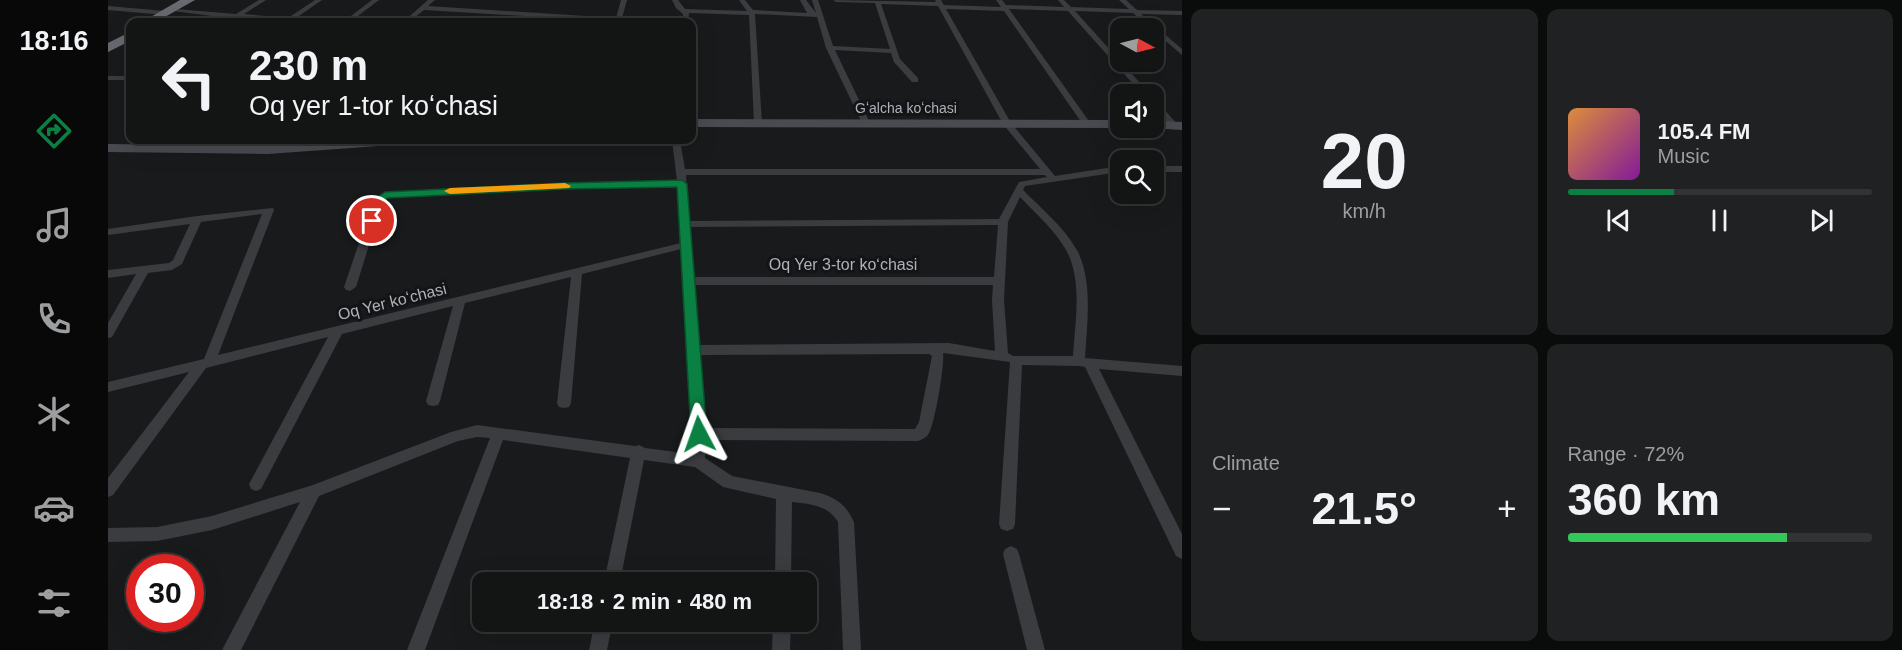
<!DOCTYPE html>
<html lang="en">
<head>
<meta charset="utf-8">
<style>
  body { margin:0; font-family:Helvetica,sans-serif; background:#202122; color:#f1f3f6; height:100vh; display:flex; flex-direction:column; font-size:22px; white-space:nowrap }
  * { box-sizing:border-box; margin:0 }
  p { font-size:20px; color:#9d9ea0 }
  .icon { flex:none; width:33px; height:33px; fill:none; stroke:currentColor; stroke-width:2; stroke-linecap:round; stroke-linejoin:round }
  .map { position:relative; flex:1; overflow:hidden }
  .drawer { display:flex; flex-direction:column; gap:9px; padding:9px; background:#0a0b0b; width:720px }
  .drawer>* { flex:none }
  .top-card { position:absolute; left:18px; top:18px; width:570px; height:126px; border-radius:12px; box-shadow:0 6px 24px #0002,0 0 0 2px #323334; background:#131414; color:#f1f3f6; overflow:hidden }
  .needle { width:39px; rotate:97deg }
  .fabs { position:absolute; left:1002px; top:18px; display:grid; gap:12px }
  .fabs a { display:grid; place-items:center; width:54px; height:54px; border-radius:12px; background:#131414; box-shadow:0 6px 24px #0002,0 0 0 2px #323334; font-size:30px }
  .speed { position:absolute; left:18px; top:554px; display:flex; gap:12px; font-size:30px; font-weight:700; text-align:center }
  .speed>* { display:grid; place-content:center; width:78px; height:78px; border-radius:50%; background:#131414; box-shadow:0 6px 24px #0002,0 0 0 2px #323334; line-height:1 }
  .speed .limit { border:9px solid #d22; background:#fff; color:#111 }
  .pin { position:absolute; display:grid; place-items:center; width:51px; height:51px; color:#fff; margin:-26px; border:3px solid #fff; border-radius:50%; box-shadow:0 2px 6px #0007 }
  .me { position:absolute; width:66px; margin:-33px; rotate:356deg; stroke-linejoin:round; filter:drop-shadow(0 0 4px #0008) }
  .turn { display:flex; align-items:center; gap:21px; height:126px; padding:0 24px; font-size:27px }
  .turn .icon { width:78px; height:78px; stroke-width:2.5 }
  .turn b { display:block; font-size:42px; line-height:51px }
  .big { font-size:45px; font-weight:700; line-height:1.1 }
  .drawer .card { flex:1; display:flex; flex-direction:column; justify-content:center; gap:9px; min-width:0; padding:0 21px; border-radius:12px; background:#202122 }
  .drawer .dial { align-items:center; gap:0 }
  .dial b { font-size:78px; line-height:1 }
  .song { display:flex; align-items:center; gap:18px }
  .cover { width:72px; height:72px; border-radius:9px; background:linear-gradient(135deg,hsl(30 70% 55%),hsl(290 70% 35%)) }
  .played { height:6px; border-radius:3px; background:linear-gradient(90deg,#0b8043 35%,#323334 35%) }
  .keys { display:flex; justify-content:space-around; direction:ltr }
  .heat { display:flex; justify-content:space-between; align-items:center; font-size:33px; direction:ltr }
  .charge { height:9px; border-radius:4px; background:linear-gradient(90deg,#34c759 72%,#323334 0) }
  .drawer .tiles { flex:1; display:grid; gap:9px; grid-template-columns:repeat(2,1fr) }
  .trip { position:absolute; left:364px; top:572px; width:345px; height:60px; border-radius:12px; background:#131414; box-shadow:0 6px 24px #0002,0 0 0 2px #323334; font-weight:700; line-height:60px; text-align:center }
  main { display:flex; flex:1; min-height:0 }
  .tab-bar { display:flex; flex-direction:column; width:108px; justify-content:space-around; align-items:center; background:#080808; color:#9d9ea0 }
  .tab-bar .icon { width:42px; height:42px }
  .tab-bar .active { color:#0b8043 }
  .tab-bar b { font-size:27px; color:#f1f3f6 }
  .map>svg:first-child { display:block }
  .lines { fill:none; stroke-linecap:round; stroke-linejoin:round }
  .street { fill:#3a3c40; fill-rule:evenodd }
  .secondary { fill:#494b50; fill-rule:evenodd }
  .highway { fill:#676b71; fill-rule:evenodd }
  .route { fill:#0b8043; stroke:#07532c; stroke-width:1.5 }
  .slow { fill:#f59e0b }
  .labels { text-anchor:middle; stroke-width:6; stroke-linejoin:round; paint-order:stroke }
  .far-street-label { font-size:14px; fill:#acb2ba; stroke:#141416 }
  .street-label { font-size:16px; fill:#acb2ba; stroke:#141416 }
</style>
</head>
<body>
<main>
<nav class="tab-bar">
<b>18:16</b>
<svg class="icon active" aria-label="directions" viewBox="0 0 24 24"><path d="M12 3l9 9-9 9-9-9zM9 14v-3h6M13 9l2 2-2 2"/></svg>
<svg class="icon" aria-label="music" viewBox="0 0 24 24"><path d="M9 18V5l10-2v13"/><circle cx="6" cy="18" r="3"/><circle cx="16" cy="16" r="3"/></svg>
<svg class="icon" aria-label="phone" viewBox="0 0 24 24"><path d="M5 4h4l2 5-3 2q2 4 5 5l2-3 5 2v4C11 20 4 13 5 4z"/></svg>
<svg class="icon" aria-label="climate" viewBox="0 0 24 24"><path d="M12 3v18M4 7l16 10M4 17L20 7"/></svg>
<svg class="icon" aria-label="car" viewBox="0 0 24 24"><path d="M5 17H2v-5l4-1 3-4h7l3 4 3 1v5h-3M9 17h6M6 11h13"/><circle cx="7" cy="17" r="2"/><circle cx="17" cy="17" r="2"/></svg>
<svg class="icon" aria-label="filters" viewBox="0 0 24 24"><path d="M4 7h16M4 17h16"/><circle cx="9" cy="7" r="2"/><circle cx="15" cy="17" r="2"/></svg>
</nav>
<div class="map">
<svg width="1074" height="650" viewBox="0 0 1074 650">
  <rect width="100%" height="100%" fill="#191a1b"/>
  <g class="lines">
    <g class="street">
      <path d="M151,0H158L136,14L180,18L207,0H214L188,18L215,22H177L127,19L65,11L68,9L128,14Z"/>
      <path d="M264,0H271L242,22H235Z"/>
      <path d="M320,0H327L320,6L508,18L513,0H519L513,22L316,10L301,22H295Z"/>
      <path d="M564,0H570L577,9L639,11L631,0H637L645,10L699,13L692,0H698L708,13L704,0H710L725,46L782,49L767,3L728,2L725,0L828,2L827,0H833L836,5L893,7L888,0H894L898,5L956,7L950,0H956L963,7L1021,9L1011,0H1018L1029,10L1074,11V15L1033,14L1074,49V55L1046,31V28H1042L1025,13L967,11L1042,94H1034L960,11L901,9L983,124L979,127L976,126L896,11L838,9L903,123L947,176L1012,166V172L917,186L915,190C934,209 957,228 970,252C985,283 979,325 977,358L1074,366V376L991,369L1074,534V559L1068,556L977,367L971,366L914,365L907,524L905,529L899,531L893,529L891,524L902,362L835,353C837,363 827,423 821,433C819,437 815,439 810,441L598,440L597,458L624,476L712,493C730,499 738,505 746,522L753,650H735L730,522C720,505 701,504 684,502L683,582H667L668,499L615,487L587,467L536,460L512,582H496L522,458L395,440L317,650H299L382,438L369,437L350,441L211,496L133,650H114L192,502L104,530L49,541L0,542V528L49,527L104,516L205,485L343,432L369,425L527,446L531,445L537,448L583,454L584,434L573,249L474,274L463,403L461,407L456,408L451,407L449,403L463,277L357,303L332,401L330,405L325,406L320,405L318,401L345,306L234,334L153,489L148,491L143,489L141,484L220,337L98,368L5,495L0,497V478L81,372L0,392V382L96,359L154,214L93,222L74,264L64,270L40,273L4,337L0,338V323L28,274L0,278V270L61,263L65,260L82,224L0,235V229L89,216L165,208L166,210L110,355L573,243L569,187L457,189L279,198L275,200L248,287L242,291L238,290L236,287L266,199L277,192L457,183L569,181L564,140H572L577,169H932L895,124L830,6L773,4L792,59L810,78V82H804L786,62L783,53L727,50L762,123L758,126L754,123L718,48L709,17L647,14L654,123L650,126L646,123L641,15L581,13L580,22H574L575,14L568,8ZM578,175H937L939,177L911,182L891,219L581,221ZM912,197C927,213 947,230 958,250C975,280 967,323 965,356H905L900,353L896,300L900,222ZM890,225L886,277H586L582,227ZM586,285H885L884,300L887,351L841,343L591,345ZM821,354L824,356L811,422L807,429L598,428L592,355Z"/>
      <path d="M0,6L57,11L60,13L57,15L0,10Z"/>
      <rect x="0" y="76" width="22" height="4"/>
      <path d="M1046,101H1049L1068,123V127H1062L1046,107Z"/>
      <path d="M40,140H49L39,150H33V146Z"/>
      <path d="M193,140H201L195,150L192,151L188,148Z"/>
      <rect x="1046" y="166" width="28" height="6"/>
      <path d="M903,546L909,549L911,554L937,650H919L895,554L897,549Z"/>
      <path d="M487,621H505L499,650H481Z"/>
      <path d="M665,621H683L682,650H664Z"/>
    </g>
    <g class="secondary">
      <path d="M584,119L1012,120L1013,128L584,127Z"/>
      <path d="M1046,121L1074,122V130L1042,128H1046Z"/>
      <path d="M251,140H305L298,144L160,154L0,152V144L160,146Z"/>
    </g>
    <g class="highway">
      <path d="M72,0H87L48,22H34Z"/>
      <path d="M22,32V41L0,52V43Z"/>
    </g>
  </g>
  <path class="route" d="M574,180L579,184L599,434L596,439L591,441L585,439L583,434L569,187L457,189L280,198L276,200L268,223L264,224L258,221L266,199L277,192L457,183Z"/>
  <path class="slow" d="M457,183L463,186L461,188L342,194L336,191L342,188Z"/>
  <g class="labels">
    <g class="far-street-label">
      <text x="798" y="113">Gʻalcha koʻchasi</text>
    </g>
    <g class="street-label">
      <text x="735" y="270">Oq Yer 3-tor koʻchasi</text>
      <text transform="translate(284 301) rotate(-14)" y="6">Oq Yer koʻchasi</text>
    </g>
  </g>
</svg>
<div class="fabs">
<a><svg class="needle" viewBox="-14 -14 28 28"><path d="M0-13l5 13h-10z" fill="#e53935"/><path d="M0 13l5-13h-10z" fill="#9d9ea0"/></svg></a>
<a><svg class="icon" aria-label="sound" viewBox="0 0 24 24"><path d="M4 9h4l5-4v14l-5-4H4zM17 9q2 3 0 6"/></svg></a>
<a><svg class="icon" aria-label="search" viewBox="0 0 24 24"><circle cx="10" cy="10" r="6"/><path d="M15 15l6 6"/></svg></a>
</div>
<div class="speed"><div class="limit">30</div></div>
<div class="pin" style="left:264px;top:221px;background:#d93025"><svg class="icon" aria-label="arrive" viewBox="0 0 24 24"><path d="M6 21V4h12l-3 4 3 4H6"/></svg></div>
<svg class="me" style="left:591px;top:434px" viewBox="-20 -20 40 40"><path d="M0-17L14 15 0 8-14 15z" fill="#0b8043" stroke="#fff" stroke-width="4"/></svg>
<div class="trip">18:18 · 2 min · 480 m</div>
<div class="top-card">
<div class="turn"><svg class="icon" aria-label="left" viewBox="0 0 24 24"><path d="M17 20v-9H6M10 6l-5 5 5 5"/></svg><div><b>230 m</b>Oq yer 1-tor koʻchasi</div></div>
</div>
</div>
<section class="drawer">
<div class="tiles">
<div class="card dial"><b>20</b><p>km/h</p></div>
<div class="card">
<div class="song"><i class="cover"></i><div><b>105.4 FM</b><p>Music</p></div></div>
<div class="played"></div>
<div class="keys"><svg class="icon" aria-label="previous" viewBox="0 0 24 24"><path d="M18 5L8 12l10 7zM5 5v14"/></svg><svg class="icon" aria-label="pause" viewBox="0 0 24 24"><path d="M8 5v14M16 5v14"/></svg><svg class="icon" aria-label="next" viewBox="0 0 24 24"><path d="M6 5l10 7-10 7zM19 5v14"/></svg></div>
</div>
<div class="card"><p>Climate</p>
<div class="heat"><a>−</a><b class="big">21.5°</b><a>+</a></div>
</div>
<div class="card"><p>Range · 72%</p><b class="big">360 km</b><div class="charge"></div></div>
</div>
</section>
</main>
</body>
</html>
